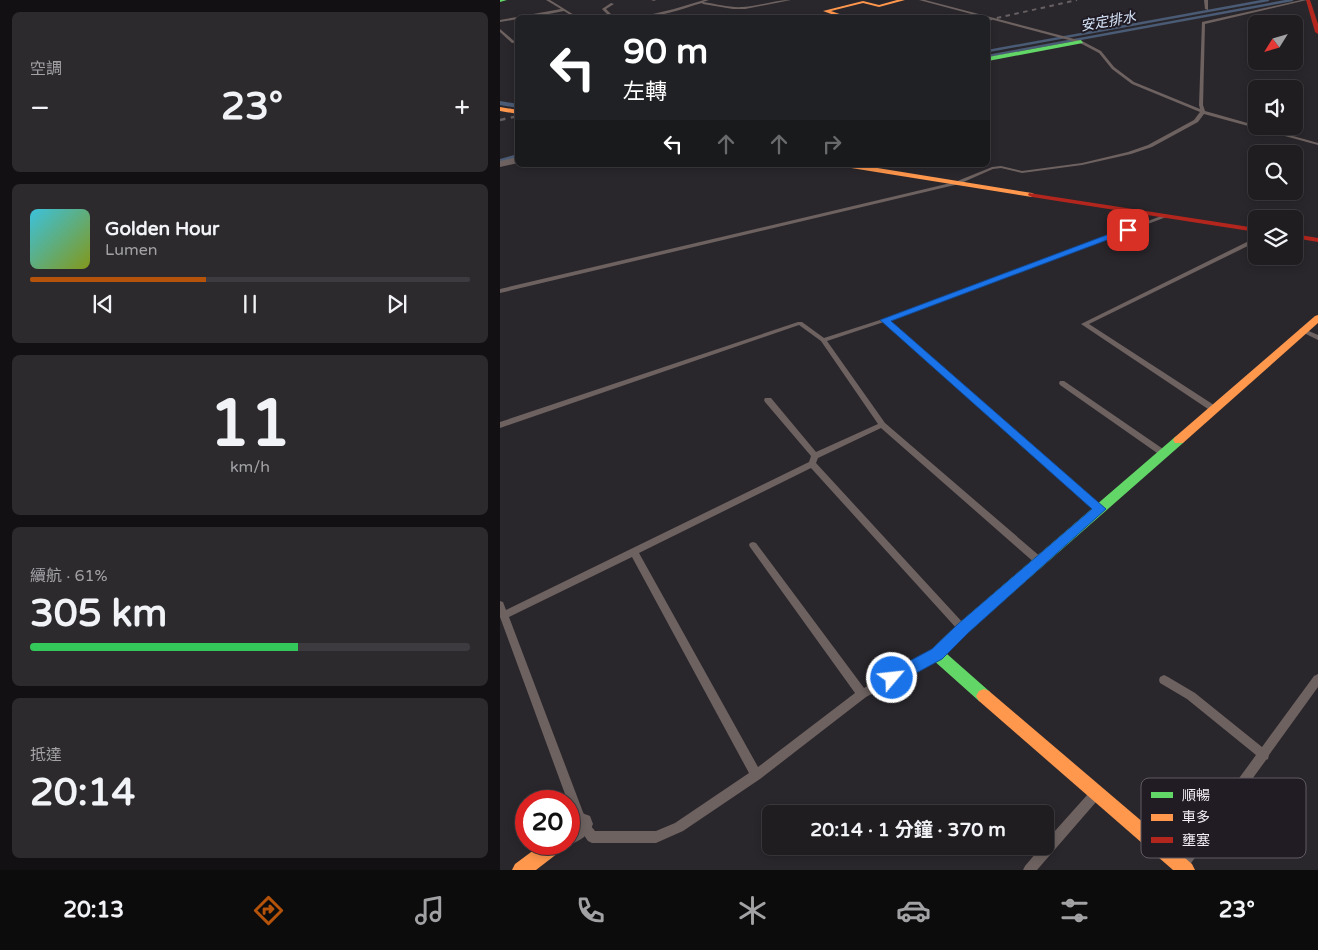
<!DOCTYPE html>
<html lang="zh-TW">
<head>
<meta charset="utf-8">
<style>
  body { margin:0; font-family:"Varela Round","Noto Sans TC",sans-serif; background:#2d2a2e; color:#f1f3f6; height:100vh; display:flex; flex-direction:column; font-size:19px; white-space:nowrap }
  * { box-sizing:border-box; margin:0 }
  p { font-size:16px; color:#a2a2a5 }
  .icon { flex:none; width:28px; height:28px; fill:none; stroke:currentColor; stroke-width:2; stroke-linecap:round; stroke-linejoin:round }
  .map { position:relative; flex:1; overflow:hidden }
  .sheet { display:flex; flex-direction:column; gap:12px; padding:12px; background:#121012; width:500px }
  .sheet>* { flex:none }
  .guide { position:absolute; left:15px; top:15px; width:475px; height:152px; border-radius:8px; box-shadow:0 2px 8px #0003,0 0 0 1px #3d3b3f; background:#202124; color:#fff; overflow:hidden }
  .needle { width:32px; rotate:233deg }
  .buttons { position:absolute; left:748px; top:15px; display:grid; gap:10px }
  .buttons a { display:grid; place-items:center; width:55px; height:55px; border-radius:8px; background:#201d21; box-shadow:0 2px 8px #0003,0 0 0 1px #3d3b3f; font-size:25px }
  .speed { position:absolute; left:15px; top:790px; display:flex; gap:10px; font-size:25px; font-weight:700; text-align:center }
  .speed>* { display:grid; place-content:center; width:65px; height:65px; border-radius:50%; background:#201d21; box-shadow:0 2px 8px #0003,0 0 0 1px #3d3b3f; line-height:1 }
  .speed .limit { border:8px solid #d22; background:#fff; color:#111 }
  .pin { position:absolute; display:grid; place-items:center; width:42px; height:42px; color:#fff; margin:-21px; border-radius:10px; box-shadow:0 2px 8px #0006 }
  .me { position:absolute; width:55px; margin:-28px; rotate:62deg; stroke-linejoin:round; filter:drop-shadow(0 0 4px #0008) }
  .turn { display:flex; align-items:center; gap:18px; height:105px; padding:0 25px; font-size:22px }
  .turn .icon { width:65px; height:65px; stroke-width:2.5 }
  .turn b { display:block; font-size:35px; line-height:42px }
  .lanes { display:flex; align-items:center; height:48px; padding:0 25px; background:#0003; justify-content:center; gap:25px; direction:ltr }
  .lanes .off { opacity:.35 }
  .big { font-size:38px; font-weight:700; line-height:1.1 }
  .sheet .tile { flex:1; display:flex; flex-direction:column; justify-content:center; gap:8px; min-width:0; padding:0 18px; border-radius:8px; background:#2d2a2e }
  .sheet .dial { align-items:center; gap:0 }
  .dial b { font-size:65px; line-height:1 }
  .song { display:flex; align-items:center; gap:15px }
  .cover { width:60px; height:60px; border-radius:8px; background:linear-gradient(135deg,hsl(190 70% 55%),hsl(70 70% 35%)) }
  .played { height:5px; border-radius:2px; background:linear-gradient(90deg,#b45309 40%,#3d3b3f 40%) }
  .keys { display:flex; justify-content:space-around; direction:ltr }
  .heat { display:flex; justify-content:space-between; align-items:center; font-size:28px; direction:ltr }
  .charge { height:8px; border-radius:4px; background:linear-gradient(90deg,#34c759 61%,#3d3b3f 0) }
  .trip { position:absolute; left:262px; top:805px; width:292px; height:50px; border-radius:8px; background:#201d21; box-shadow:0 2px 8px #0003,0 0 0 1px #3d3b3f; font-weight:700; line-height:50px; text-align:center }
  .tabs { display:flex; height:80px; justify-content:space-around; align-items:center; background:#0d0c0d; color:#a2a2a5 }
  .tabs .icon { width:35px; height:35px }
  .tabs .selected { color:#b45309 }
  .tabs b { font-size:22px; color:#f1f3f6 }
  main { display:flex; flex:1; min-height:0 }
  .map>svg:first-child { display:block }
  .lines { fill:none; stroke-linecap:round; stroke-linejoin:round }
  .stream-far1 { stroke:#4a5b75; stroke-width:2.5 }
  .stream { stroke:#4a5b75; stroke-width:4 }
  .lane { fill:#6d6260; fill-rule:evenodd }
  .street { fill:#6d6260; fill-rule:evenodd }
  .fast { fill:#63d668; fill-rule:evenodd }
  .slow { fill:#ff974d; fill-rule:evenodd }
  .jam { fill:#b3261e; fill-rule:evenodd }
  .rail-far1 { stroke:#666062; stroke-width:2; stroke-dasharray:4.5 4.5; stroke-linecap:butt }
  .rail { stroke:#666062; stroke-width:2.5; stroke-dasharray:5.5 5.5; stroke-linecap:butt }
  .route { fill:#1a73e8; stroke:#114b97 }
  .labels { text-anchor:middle; stroke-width:4; stroke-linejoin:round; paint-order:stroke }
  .far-water-label { font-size:14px; font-style:italic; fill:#d7e6fb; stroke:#211b24 }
  .key { fill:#211b24; stroke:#605a62; stroke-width:1 }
  .key-label { font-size:14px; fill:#f2eef4 }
</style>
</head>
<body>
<main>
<section class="sheet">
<div class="tile"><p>空調</p>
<div class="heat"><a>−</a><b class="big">23°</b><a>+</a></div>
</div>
<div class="tile">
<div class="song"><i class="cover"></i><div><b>Golden Hour</b><p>Lumen</p></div></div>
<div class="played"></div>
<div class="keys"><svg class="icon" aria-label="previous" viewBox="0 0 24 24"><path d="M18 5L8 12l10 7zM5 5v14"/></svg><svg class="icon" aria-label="pause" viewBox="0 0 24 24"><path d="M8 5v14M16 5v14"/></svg><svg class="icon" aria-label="next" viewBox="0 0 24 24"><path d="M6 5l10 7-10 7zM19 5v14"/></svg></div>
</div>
<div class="tile dial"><b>11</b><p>km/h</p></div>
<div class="tile"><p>續航 · 61%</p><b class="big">305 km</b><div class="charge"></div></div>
<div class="tile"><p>抵達</p><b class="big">20:14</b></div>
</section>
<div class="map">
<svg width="818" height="870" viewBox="0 0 818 870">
  <rect width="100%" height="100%" fill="#2a272c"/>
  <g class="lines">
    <g class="stream-far1">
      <path d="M488,51L768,0"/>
      <path d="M488,56L792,0"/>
    </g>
    <g class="stream">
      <path d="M0,103L18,106"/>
      <path d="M0,161L18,156"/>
    </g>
    <g class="lane">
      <path d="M46,0H50L79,18H75L64,11L28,18H18V19L0,22V20L61,9Z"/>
      <path d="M151,0H156L154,1Z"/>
      <path d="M204,0H209L203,2C217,4 230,8 243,7C259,6 275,0 291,0L245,9H233L203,4L202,3C181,9 158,18 136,18L174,9Z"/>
      <path d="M419,0H425L582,41L601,51L614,67L634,82L700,109L699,105L702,22L801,0H807L705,24L703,105L705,111L818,143V145L704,114L698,122L652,147L631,154L582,165L522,173L501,168L493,169L459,184L0,293V289L455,182L492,167L501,166L522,171L582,163L628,152L648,145L694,120L700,112L632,84L612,69L599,53L580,43Z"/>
      <path d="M704,0H708V10L705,9Z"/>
      <path d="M111,3L114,4L106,9L113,16L111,18H107L109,16L102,9Z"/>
      <path d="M0,29L14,41L18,40V42L12,43L0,32Z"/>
      <path d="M664,215L669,216L389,321L601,506L602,508L601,510H595L384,322L327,341L385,423L542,558L543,561L542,564L539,565L536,564L381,428L318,458L316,463L464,624L466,627L464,630L461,631L458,630L311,468L139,553L258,767L355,693L250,547L249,545L250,543L253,542L256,543L364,688L432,652L435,651L438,652L440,655L438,658L366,697L260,779L183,831L156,843H92L88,841L76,824L0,617V601L3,602L6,610L309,462L311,456L265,402L264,400L265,398H271L316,452L378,424L321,341L299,325L0,428V422L298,322H302L324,338L383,319ZM132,557L249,773L175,823L156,831H95L86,820L9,617Z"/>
      <path d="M753,227L755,228L756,231V242L589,324L717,407L718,409L717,411H711L581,324L753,239L750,229Z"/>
      <path d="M802,328L818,335V340L800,331L799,330L800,329Z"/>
      <path d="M560,381H564L666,451L667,453L666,455H660L560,385L559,383Z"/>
      <path d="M818,674V687L769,755L768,759L766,760L686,870H673L675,866L756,755L687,699L660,683L659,680L660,677L664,675L668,677L695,693L762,747L814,676Z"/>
      <path d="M592,792L596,794L598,798L596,802L537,870H523L525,866L542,846H546V841L588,794Z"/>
    </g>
    <g class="street">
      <path d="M18,157V163L0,167V161Z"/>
      <path d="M82,813L90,816L93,824C89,835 80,841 69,845L65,844H69V820Z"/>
    </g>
    <g class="fast">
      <path d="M0,0H7L0,2Z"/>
      <path d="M581,40L583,43L488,61V57Z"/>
      <path d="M679,436L683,437L685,440L683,443L468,632L447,654L489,691L492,696L489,701L484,703L479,701L432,659L430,654L432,649L458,624L675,437Z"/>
    </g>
    <g class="slow">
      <path d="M397,0H405L379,7L363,3L331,11L351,18H342L323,11L363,1L379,5Z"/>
      <path d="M0,107L18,110V114L0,111Z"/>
      <path d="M341,165H359L532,193L536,195L532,197L345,167Z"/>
      <path d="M818,315V323L683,443H675L673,440L675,437L815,316Z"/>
      <path d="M484,689L489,691L692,864L695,870H673L479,701L476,696L479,691Z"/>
      <path d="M42,844H65L62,850L36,870H12L15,864Z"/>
    </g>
    <g class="jam">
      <path d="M806,0H810L818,24V34L815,32Z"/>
      <path d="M529,193L756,228V232L532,197L528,195Z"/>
      <path d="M794,234L818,238V242L794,238Z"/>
    </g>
    <path class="rail-far1" d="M488,20L577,0"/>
    <path class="rail" d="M0,120L18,116"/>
  </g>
  <path class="route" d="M628,227L633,230L631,231L391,321L606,509L468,633L442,659L398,683L392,685L387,683L385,678L387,673L432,649L458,624L592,509L380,320Z"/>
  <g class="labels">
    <g class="far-water-label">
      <text transform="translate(608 21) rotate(-10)" y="5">安定排水</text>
    </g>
  </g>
  <rect x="641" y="778" width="165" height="80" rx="8" class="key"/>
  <rect x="651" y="792" width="22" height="6" fill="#63d668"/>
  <rect x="651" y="814" width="22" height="7" fill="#ff974d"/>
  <rect x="651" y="837" width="22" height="6" fill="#b3261e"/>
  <g class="key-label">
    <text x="682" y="800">順暢</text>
    <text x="682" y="822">車多</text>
    <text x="682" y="845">壅塞</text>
  </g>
</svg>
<div class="buttons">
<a><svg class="needle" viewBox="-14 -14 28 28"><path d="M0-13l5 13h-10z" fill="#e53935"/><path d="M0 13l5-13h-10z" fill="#a2a2a5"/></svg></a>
<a><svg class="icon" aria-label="sound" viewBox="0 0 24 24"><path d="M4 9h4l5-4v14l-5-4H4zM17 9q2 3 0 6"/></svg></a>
<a><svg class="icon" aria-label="search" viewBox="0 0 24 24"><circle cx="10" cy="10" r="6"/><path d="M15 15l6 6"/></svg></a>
<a><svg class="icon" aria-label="layers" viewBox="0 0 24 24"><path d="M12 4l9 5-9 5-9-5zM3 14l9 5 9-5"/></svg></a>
</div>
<div class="speed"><div class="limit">20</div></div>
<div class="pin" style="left:628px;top:230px;background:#d93025"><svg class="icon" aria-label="arrive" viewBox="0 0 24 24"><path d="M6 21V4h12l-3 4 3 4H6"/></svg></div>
<svg class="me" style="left:392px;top:678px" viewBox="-20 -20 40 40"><circle r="17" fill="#1a73e8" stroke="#fff" stroke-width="3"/><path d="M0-11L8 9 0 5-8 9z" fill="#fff"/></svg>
<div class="trip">20:14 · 1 分鐘 · 370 m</div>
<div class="guide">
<div class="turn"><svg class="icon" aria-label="left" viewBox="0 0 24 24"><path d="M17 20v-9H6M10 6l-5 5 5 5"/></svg><div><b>90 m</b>左轉</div></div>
<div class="lanes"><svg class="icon" aria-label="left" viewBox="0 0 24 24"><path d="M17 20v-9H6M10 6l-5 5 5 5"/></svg><svg class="icon off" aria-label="ahead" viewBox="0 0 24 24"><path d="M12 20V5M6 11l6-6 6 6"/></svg><svg class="icon off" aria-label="ahead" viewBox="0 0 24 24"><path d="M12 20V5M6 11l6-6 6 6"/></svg><svg class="icon off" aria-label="right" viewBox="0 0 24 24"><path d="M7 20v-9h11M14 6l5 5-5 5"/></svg></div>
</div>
</div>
</main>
<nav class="tabs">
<b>20:13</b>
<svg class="icon selected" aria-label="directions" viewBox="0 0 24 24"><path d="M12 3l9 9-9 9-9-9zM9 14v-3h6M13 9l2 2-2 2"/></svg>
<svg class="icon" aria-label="music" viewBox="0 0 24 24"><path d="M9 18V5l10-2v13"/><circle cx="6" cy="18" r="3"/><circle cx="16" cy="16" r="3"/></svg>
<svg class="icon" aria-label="phone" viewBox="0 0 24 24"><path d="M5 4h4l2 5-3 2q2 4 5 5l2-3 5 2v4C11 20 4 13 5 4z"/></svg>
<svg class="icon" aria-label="climate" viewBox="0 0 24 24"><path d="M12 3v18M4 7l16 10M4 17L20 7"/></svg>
<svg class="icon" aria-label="car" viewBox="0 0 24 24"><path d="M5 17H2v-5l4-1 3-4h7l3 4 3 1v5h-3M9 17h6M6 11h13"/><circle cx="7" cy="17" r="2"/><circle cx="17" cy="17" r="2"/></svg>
<svg class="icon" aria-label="filters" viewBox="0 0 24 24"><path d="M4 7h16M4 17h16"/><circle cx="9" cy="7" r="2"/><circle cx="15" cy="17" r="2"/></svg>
<b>23°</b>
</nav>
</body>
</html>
